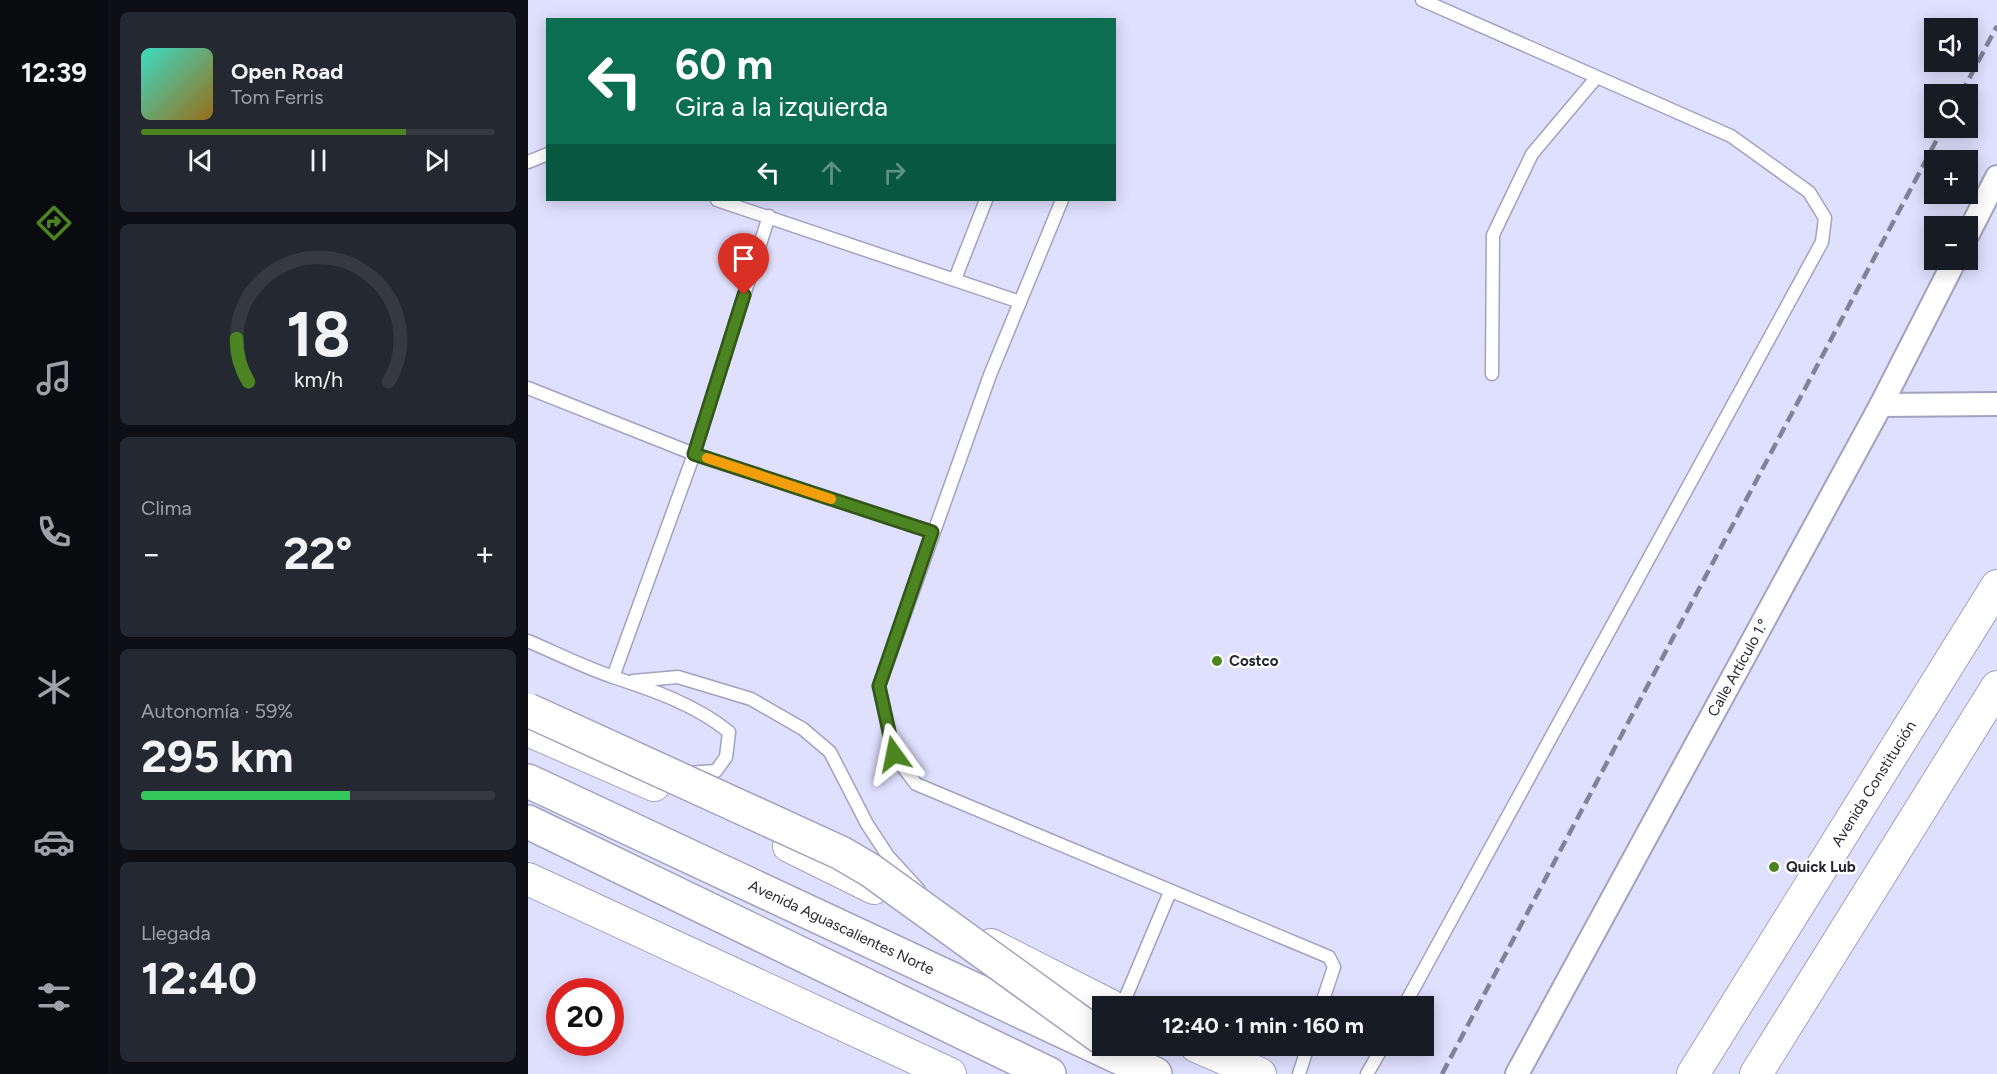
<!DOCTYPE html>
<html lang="es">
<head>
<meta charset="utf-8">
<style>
  body { margin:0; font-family:Figtree,sans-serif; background:#242831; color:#f1f3f6; height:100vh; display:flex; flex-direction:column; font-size:22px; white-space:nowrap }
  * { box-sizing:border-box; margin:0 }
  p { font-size:20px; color:#9ea1a6 }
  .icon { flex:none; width:33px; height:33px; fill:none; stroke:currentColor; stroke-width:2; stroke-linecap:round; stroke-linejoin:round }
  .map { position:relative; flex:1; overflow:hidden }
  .details { display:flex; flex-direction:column; gap:12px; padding:12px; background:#0d0f14; width:420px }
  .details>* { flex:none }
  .top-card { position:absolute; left:18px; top:18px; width:570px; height:183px; border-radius:0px; box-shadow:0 3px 15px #0003; background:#0b6e4f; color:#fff; overflow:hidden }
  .fabs { position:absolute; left:1396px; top:18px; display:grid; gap:12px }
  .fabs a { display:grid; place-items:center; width:54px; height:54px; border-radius:0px; background:#171b24; box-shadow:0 3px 15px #0003; font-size:30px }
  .speed { position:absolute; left:18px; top:978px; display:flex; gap:12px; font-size:30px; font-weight:700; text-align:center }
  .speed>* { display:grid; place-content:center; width:78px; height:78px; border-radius:50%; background:#171b24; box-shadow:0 3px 15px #0003; line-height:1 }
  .speed .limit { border:9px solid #d22; background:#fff; color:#111 }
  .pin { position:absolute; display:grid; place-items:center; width:51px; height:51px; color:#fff; margin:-62px -26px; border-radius:50% 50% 50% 0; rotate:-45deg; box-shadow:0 0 6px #0007 }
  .pin .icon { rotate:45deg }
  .me { position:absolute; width:66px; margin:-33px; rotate:348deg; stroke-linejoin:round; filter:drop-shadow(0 0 4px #0008) }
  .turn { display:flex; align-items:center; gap:21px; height:126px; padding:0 30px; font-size:27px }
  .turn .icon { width:78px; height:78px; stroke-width:2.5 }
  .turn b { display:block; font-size:42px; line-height:51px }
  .lanes { display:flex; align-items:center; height:57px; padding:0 30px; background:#0003; justify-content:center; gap:30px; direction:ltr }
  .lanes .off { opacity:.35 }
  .big { font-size:45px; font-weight:700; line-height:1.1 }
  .details .tile { flex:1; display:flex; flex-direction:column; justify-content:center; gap:9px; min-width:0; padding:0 21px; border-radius:9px; background:#242831 }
  .details .dial { align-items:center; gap:0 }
  .dial svg { height:156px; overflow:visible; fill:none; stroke:#363941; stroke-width:7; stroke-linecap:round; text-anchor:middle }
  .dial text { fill:#f1f3f6; stroke:none }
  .song { display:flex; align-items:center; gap:18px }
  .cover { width:72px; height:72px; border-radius:9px; background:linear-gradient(135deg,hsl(170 70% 55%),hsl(40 70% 35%)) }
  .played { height:6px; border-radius:3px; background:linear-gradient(90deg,#4b8420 75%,#363941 75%) }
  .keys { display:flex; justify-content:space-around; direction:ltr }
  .heat { display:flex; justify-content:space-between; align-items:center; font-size:33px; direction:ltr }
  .charge { height:9px; border-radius:4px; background:linear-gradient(90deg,#34c759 59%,#363941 0) }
  .trip { position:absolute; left:564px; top:996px; width:342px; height:60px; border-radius:0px; background:#171b24; box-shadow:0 3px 15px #0003; font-weight:700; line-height:60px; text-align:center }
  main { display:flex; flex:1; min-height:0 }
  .menu { display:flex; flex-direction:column; width:108px; justify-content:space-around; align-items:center; background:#090b0e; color:#9ea1a6 }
  .menu .icon { width:42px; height:42px }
  .menu .current { color:#4b8420 }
  .menu b { font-size:27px; color:#f1f3f6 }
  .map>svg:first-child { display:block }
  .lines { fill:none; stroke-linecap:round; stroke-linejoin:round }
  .service-casing { stroke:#a1a2be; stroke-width:15 }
  .minor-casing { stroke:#a1a2be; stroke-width:26 }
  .secondary-casing { stroke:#a1a2be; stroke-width:34 }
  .primary-casing { stroke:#a1a2be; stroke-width:36 }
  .service { stroke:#fff; stroke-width:12 }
  .minor { stroke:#fff; stroke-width:22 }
  .secondary { stroke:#fff; stroke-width:32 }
  .primary { stroke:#fff; stroke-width:33 }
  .rail { stroke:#818197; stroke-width:4.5; stroke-dasharray:12 6; stroke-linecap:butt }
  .primary-bridge-casing { stroke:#a1a2be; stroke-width:36; stroke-linecap:butt }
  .primary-bridge { stroke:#fff; stroke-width:33 }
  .route-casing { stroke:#315615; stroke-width:15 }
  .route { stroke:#4b8420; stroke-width:10 }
  .slow { stroke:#f59e0b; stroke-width:10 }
  .poi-dot { fill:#4b8420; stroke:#fff; stroke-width:2 }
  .labels { text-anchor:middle; stroke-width:4.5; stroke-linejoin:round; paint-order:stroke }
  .poi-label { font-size:15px; font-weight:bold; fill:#272733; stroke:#fff; text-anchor:start }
  .street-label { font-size:15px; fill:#272733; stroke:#fff }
</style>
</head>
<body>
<main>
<nav class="menu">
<b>12:39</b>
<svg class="icon current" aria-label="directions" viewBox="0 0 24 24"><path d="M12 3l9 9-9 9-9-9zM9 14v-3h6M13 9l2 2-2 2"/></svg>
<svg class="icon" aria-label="music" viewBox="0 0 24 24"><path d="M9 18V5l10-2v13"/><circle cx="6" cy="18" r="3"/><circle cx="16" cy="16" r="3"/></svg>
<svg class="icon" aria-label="phone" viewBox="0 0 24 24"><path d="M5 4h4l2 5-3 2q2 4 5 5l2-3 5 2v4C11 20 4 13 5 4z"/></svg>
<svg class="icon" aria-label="climate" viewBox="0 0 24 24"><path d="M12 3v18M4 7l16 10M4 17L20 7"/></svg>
<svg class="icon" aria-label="car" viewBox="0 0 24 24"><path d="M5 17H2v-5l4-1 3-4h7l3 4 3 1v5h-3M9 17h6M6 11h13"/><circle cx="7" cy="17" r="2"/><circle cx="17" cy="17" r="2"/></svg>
<svg class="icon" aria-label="filters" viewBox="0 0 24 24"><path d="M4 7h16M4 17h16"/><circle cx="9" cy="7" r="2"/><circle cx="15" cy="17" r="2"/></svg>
</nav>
<section class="details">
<div class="tile">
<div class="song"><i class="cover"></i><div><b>Open Road</b><p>Tom Ferris</p></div></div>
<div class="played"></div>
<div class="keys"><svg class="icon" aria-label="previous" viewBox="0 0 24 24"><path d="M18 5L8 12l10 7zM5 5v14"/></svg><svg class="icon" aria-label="pause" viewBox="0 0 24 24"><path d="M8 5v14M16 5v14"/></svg><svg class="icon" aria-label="next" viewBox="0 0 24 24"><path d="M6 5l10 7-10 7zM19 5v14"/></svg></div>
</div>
<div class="tile dial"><svg viewBox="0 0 100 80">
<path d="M14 69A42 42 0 1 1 86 69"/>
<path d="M14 69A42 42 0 0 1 8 47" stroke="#4b8420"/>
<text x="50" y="56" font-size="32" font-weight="700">18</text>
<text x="50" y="72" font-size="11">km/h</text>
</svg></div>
<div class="tile"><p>Clima</p>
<div class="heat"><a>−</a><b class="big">22°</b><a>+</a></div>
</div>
<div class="tile"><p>Autonomía · 59%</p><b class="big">295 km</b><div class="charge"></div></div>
<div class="tile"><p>Llegada</p><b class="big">12:40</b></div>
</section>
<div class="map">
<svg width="1469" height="1074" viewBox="0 0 1469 1074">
  <rect width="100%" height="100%" fill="#dfdffe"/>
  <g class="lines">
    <g class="service-casing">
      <g id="service">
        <path d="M0,162L20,154"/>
        <path d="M189,200L492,302"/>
        <path d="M534,200L462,375L351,686L366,755L388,784L801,957L806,967L793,1006"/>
        <path d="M427,279L458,200"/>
        <path d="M964,374L965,235L1004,154L1068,78"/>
        <path d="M0,388L166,454L404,532"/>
        <path d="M0,641C28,653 56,667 85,677C125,690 168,705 201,732L198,757L188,771L159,773"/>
        <path d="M85,677L166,454L241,216"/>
        <path d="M105,681L150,677L223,699L275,729L302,752L339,824L360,856L391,890"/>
        <path d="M594,1006L642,892"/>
        <path d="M876,1006L1294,242L1297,218L1281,192L1203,136L894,0"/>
        <path d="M771,1074L780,1046"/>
        <path d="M839,1074L855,1046"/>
      </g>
    </g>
    <g class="minor-casing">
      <g id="minor">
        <path d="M1440,234L1469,177"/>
        <path d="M1353,405L1469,404"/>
        <path d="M989,1074L1353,405L1427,260"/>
      </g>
    </g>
    <g class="secondary-casing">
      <g id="secondary">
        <path d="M0,730L126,785"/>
        <path d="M261,846L346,888"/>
        <path d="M0,879L422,1074"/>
        <path d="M463,945L583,1006"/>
        <path d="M668,1046L732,1074"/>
        <path id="s1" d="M1165,1074L1469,586"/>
        <path d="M1228,1074L1469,687"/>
      </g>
    </g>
    <g class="primary-casing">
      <g id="primary">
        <path id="s2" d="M0,781L627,1074"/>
        <path d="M0,822L521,1074"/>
      </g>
    </g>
    <use href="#service" class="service"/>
    <use href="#minor" class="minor"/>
    <use href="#secondary" class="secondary"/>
    <use href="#primary" class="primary"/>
    <g class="rail">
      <path d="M1433,94L1469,26"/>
      <path d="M914,1074L1415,128"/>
    </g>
    <g class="primary-bridge-casing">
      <path id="primary-bridge" d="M0,710L313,853L342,870L574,1038"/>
    </g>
    <use href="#primary-bridge" class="primary-bridge"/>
  </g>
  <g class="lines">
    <g class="route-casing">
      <path id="route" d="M216,295L166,454L404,532L351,686L366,754"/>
    </g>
    <use href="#route" class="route"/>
    <path class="slow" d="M179,458L303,499"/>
  </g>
  <g class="poi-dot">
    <circle cx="689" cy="661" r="6"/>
    <circle cx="1246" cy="867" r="6"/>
  </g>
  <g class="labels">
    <g class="poi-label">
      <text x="701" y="666">Costco</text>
      <text x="1258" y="872">Quick Lub</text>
    </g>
    <g class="street-label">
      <text transform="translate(1210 668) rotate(-61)" y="5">Calle Artículo 1.º</text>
      <text dy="5" stroke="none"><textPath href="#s1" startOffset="342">Avenida Constitución</textPath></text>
      <text dy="5" stroke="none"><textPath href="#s2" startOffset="346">Avenida Aguascalientes Norte</textPath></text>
    </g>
  </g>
</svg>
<div class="fabs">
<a><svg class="icon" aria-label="sound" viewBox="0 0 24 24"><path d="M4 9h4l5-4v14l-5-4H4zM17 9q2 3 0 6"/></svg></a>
<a><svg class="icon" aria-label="search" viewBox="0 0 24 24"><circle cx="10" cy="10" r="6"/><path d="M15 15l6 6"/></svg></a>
<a>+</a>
<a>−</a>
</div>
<div class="speed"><div class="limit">20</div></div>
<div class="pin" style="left:216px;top:295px;background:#d93025"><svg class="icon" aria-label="arrive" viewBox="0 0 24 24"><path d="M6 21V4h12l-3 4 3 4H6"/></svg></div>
<svg class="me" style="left:366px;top:754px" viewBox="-20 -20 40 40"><path d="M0-17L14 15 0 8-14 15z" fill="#4b8420" stroke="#fff" stroke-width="4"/></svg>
<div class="trip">12:40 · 1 min · 160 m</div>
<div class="top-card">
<div class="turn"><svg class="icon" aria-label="left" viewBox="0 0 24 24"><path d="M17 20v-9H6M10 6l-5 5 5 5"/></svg><div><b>60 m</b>Gira a la izquierda</div></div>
<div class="lanes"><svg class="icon" aria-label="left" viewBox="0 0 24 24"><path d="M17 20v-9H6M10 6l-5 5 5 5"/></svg><svg class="icon off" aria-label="ahead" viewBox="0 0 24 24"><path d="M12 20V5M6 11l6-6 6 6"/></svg><svg class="icon off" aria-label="right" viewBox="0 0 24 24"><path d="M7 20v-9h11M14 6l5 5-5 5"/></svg></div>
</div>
</div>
</main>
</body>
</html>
